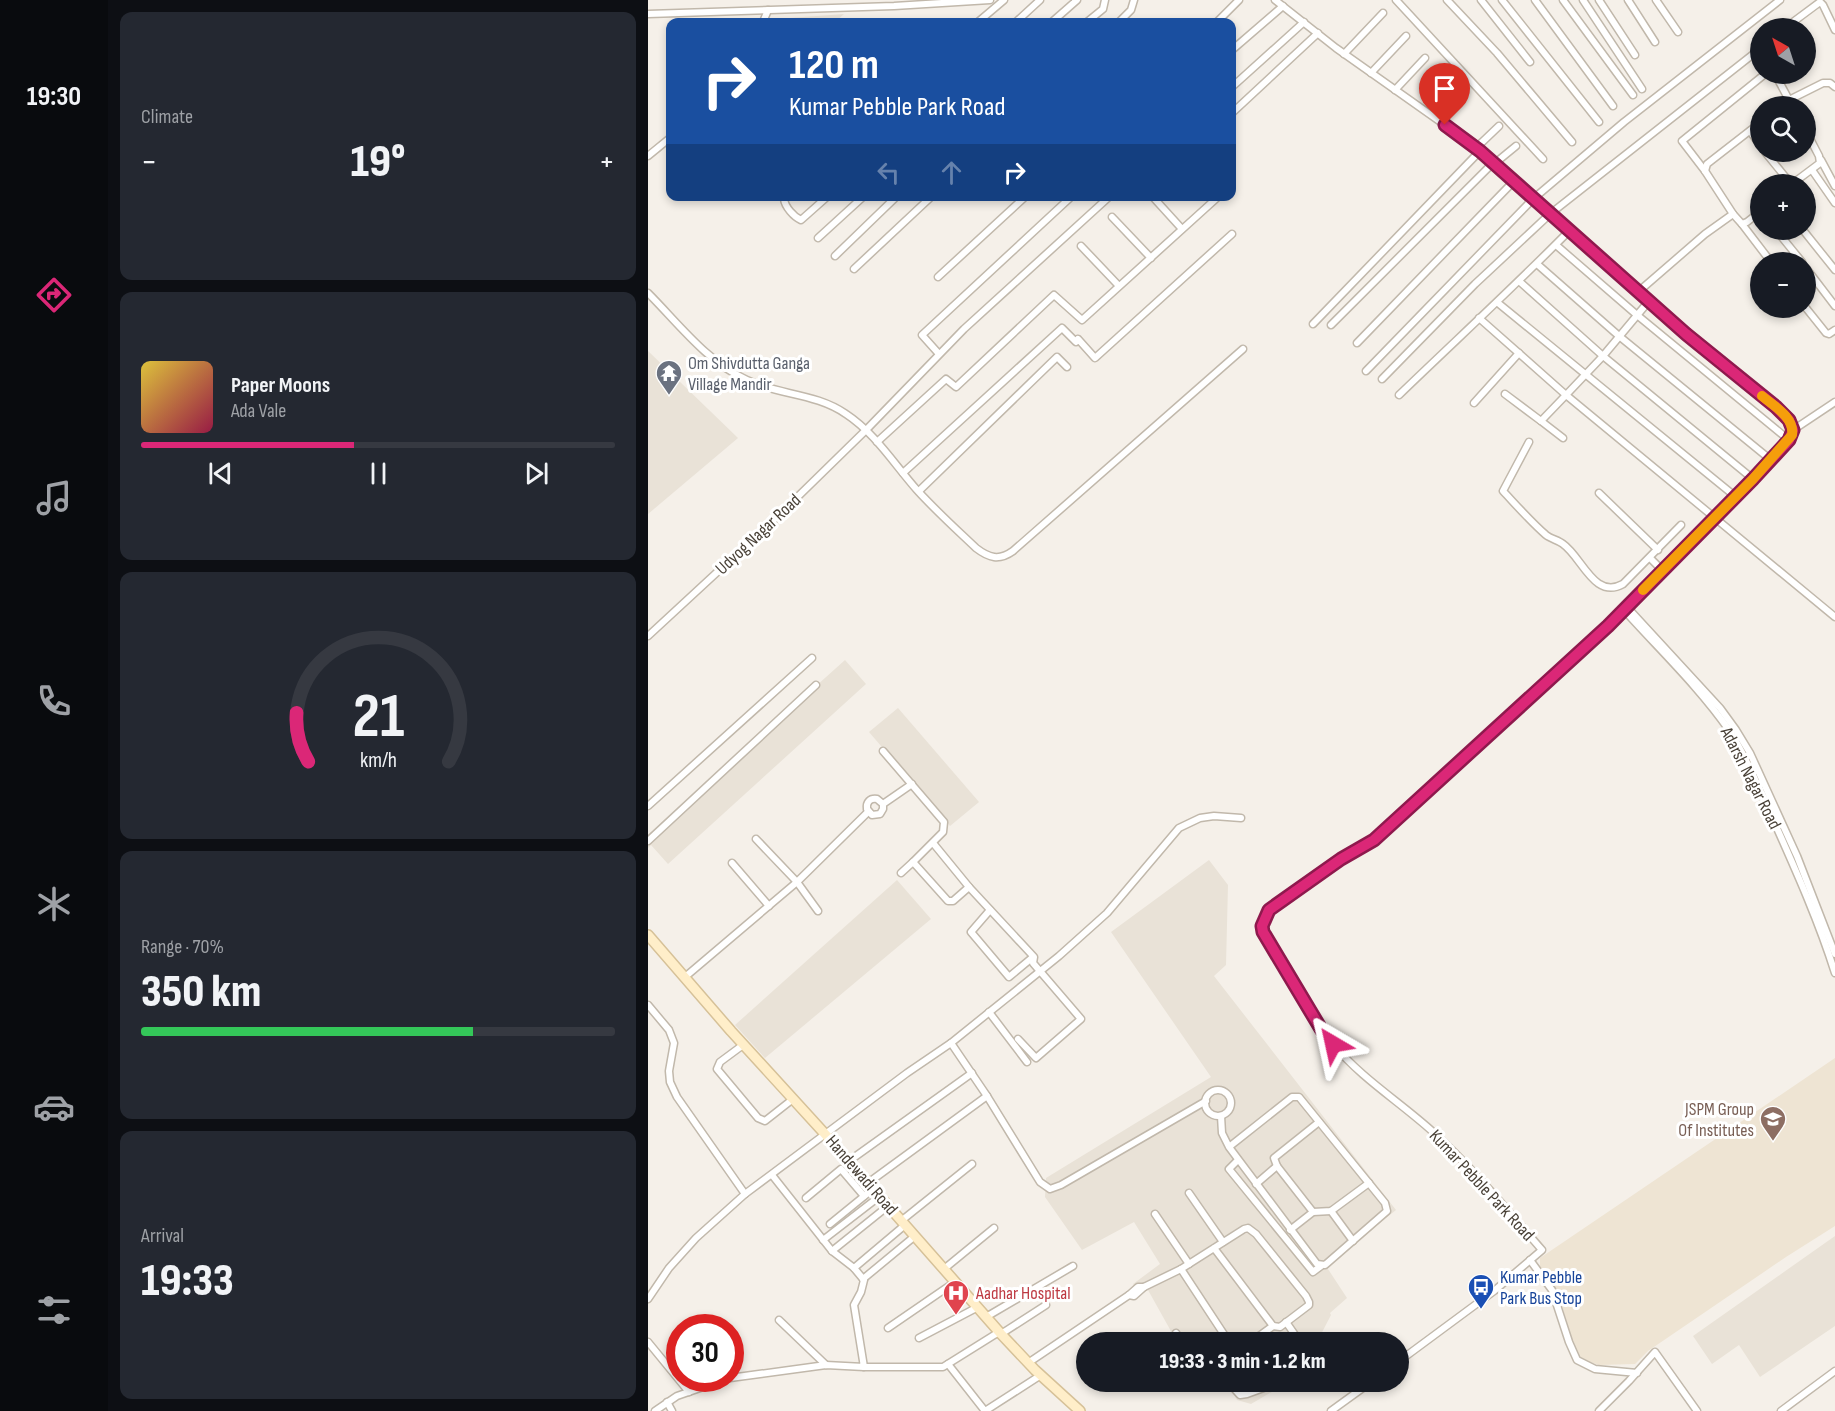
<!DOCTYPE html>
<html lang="en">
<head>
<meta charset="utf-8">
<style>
  body { margin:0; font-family:"Sofia Sans Condensed",sans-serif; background:#242831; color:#f1f3f6; height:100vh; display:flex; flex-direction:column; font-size:22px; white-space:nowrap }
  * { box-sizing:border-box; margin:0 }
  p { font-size:20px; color:#9ea1a6 }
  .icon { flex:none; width:33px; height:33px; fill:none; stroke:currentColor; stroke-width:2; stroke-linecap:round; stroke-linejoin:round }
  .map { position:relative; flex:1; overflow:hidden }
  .drawer { display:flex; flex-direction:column; gap:12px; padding:12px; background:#0d0f14; width:540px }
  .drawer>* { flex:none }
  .top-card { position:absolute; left:18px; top:18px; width:570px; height:183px; border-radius:12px; box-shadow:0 3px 9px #0003; background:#1a4fa0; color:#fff; overflow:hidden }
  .needle { width:39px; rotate:321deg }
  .controls { position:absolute; left:1102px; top:18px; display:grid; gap:12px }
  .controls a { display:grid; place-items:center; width:66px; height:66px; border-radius:50%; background:#171b24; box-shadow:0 3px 9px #0003; font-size:30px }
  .speed { position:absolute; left:18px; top:1314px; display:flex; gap:12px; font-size:30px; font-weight:700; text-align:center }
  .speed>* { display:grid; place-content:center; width:78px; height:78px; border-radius:50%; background:#171b24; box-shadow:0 3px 9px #0003; line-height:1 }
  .speed .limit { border:9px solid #d22; background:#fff; color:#111 }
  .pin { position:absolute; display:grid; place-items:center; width:51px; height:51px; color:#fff; margin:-62px -26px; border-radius:50% 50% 50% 0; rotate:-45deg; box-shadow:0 0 6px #0007 }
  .pin .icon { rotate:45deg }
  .me { position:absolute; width:66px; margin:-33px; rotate:324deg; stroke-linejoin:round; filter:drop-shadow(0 0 4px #0008) }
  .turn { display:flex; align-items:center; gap:21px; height:126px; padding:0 24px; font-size:27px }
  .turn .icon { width:78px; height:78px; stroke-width:2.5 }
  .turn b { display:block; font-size:42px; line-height:51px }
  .lanes { display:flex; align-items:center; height:57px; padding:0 24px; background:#0003; justify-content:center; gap:30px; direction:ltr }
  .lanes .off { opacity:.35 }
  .big { font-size:45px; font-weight:800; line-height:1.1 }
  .drawer .tile { flex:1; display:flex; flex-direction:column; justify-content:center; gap:9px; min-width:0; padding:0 21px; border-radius:12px; background:#242831 }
  .drawer .dial { align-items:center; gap:0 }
  .dial svg { height:156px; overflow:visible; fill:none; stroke:#363941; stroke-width:7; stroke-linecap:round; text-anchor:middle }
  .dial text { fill:#f1f3f6; stroke:none }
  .song { display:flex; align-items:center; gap:18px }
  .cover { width:72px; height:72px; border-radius:9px; background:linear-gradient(135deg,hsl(50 70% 55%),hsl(340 70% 35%)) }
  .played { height:6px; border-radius:3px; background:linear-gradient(90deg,#db2777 45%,#363941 45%) }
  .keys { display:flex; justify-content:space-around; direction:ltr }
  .heat { display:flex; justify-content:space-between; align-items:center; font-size:33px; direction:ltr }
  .charge { height:9px; border-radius:4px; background:linear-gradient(90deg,#34c759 70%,#363941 0) }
  .trip { position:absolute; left:428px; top:1332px; width:333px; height:60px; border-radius:30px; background:#171b24; box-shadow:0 3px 9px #0003; font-weight:800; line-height:60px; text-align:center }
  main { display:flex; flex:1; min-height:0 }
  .tab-bar { display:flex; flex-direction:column; width:108px; justify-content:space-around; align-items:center; background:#090b0e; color:#9ea1a6 }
  .tab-bar .icon { width:42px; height:42px }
  .tab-bar .active { color:#db2777 }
  .tab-bar b { font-size:27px; color:#f1f3f6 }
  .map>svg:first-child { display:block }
  .residential { fill:#e9e2d7 }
  .education { fill:#eee4d3 }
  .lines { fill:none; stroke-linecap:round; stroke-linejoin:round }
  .minor-casing { stroke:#c1b8ab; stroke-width:9 }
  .secondary-casing { stroke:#d6c198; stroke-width:12 }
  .minor { stroke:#fff; stroke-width:6 }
  .secondary { stroke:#ffeec9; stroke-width:9 }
  .route-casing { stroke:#8e194d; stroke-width:15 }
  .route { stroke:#db2777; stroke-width:10 }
  .slow { stroke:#f59e0b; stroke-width:10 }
  .labels { text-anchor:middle; stroke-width:6; stroke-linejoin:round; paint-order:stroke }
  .worship-label { font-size:18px; fill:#5b616d; stroke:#fff; text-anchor:start }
  .street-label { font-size:18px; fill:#494137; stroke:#fff }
  .education-label { font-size:18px; fill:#785e54; stroke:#fff; text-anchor:end }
  .transit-label { font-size:18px; fill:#164399; stroke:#fff; text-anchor:start }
  .health-label { font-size:18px; fill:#be3a42; stroke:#fff; text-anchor:start }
</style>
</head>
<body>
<main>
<nav class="tab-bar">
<b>19:30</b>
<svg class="icon active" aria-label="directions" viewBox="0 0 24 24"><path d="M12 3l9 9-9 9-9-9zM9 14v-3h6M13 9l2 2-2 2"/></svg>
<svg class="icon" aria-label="music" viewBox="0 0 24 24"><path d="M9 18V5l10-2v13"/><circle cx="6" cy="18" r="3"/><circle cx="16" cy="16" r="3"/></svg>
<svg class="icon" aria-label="phone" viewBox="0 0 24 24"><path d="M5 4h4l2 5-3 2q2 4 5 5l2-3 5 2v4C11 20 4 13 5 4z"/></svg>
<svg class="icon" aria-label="climate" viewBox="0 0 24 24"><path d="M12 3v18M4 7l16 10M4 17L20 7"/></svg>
<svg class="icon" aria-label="car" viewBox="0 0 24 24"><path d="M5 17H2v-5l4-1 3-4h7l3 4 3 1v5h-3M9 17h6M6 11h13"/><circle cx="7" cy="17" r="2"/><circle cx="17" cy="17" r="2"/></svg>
<svg class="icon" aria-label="filters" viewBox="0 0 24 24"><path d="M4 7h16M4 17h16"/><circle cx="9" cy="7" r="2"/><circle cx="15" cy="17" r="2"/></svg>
</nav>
<section class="drawer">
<div class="tile"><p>Climate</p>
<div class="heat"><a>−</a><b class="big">19°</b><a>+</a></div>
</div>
<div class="tile">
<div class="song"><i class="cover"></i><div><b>Paper Moons</b><p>Ada Vale</p></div></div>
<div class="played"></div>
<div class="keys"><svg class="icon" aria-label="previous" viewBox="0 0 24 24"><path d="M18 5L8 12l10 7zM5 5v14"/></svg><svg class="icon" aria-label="pause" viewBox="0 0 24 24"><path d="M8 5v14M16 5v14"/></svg><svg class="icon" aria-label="next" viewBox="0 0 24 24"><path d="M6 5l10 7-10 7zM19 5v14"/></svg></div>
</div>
<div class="tile dial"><svg viewBox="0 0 100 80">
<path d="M14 69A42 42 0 1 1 86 69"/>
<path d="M14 69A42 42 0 0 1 8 44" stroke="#db2777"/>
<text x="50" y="56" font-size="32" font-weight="700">21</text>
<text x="50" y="72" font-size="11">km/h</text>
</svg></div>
<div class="tile"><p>Range · 70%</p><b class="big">350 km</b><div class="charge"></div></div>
<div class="tile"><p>Arrival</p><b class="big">19:33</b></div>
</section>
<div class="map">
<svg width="1187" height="1411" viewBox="0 0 1187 1411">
  <rect width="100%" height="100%" fill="#f5f0e9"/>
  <g class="residential">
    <path d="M196,14L187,22H125L128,19Z"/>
    <path d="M0,351L90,438L0,514Z"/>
    <path d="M197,660L218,684L20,864L3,845L0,848V837Z"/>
    <path d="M250,708L331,802L302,826L221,732Z"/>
    <path d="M561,860L580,885L578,965L566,976L748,1210L678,1266L699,1298L682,1313L683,1315L669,1342H529L500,1290L491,1296L485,1284L512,1264L486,1222L434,1250L397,1197L398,1178L563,1077L463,932Z"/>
    <path d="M249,880L283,919L117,1058L87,1025Z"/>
    <path d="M1187,1236V1326L1112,1377L1091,1345L1064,1364L1045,1336Z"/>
    <path d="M578,1382H641L603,1404L589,1400Z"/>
  </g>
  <path class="education" d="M1187,1058V1226L1138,1257L1000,1351L987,1364L951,1365L930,1358L909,1290L892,1267V1258Z"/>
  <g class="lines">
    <g class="minor-casing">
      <g id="minor">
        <path d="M627,0L688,48L814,137L885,199L976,122L1132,0"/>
        <path d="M748,0L895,159"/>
        <path d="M799,0L849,53L924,142"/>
        <path d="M833,0L882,62"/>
        <path d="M854,0L951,122"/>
        <path d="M887,0L965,106"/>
        <path d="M915,0L985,95"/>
        <path d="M935,0L994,89"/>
        <path d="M951,0L987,55"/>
        <path d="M980,0L1007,42"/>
        <path d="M1008,0L1030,32"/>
        <path d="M0,14L246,6L342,0"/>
        <path d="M115,22L120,10"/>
        <path d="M330,22L356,0"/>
        <path d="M368,22L392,0"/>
        <path d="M404,22L429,0H427"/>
        <path d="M439,22L455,9L457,0"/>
        <path d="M471,22L483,10L486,0"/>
        <path d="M569,22L591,0"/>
        <path d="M1137,28L1172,2L1175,5L1187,30"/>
        <path d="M584,50L635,6"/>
        <path d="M696,54L735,13"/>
        <path d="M723,73L758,36"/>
        <path d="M1127,74L1141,100L1175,83H1182L1187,87"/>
        <path d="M584,87L656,22"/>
        <path d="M747,90L777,58"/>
        <path d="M1133,106L1141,100L1145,106"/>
        <path d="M584,113L670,33"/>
        <path d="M1102,131L1113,146"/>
        <path d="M828,148L851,126"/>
        <path d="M1117,152L1143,184"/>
        <path d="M0,156L22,138"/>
        <path d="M1173,160L1187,186"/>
        <path d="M846,164L868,146"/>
        <path d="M1164,170L1187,203"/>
        <path d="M1057,171L1059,164L1113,122"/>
        <path d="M1144,184L1172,163L1171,156L1158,131"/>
        <path d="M139,196L136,199C137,207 146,217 153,220L180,196"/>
        <path d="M504,196L534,229"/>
        <path d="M1085,214L1094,224L1099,222L1113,211"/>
        <path d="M464,217L503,258"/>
        <path d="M1094,224L1123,262"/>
        <path d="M1128,230L1154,262"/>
        <path d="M1155,230L1187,270"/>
        <path d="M170,238L216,196"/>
        <path d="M908,245L989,315L1141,440"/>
        <path d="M433,246L471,286"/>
        <path d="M187,256L249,196"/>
        <path d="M889,264L971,336L1123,460"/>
        <path d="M1158,268L1187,306"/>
        <path d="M206,269L284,196"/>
        <path d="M290,277L378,196"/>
        <path d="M871,281L955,356L1105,479"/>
        <path d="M990,292L1057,234L1085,214L1057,171L1034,141L1117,74"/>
        <path d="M0,293C30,323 59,362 99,380C130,395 168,393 198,414C227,433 246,464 269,490C288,511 308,529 328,548C341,558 351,561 365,551L595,349"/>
        <path d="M850,303L1088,497"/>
        <path d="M1158,308L1178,333L1181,334L1187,330"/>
        <path d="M831,318L918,395L955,356L1001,301"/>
        <path d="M665,324L832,151"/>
        <path d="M683,325L845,163"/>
        <path d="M709,343L866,181"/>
        <path d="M291,354L274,335L424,196"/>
        <path d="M718,371L885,199L1038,334L1128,407L1141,420L1145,430"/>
        <path d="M734,379L827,284L902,214L1113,48"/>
        <path d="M857,394L893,421L918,395L1187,617"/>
        <path d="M751,395C808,340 866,287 921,231"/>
        <path d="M826,403L871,353"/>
        <path d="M893,421L915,438"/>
        <path d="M229,442L298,379L308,387L406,295L434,320L571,196"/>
        <path d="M881,442L855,491C869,506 883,522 898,535C903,539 910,540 915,544C934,557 946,600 975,584L1033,525"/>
        <path d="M255,473L414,328L428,342L430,339L447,358L584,234"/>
        <path d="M271,491L409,357L419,367"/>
        <path d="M951,493L1010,550"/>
        <path d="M1002,558L1014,570"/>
        <path d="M979,607L1072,708L1088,730L1102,753L1149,856L1187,954"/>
        <path d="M976,610C1011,649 1051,687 1081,730C1097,754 1108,782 1120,808C1144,862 1169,916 1187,973"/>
        <path d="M0,636L130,516L218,430L316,329L462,196"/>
        <path d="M235,751L296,822L295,832L265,862"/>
        <path d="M235,804L229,799C222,798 218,802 219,809L224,815L232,814L235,809V804L264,784"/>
        <path d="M0,806L164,658"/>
        <path d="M108,839L149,882L170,911"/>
        <path d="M0,841L168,685"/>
        <path d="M285,843L321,887"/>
        <path d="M84,863L121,906"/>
        <path d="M253,873L265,862L300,901H305L321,887L386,957L385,963L433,1019L388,1058L370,1039"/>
        <path d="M342,910L323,932L361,977L385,957"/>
        <path d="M37,977L149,882L220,812"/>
        <path d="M0,1005L21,1030L26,1043L21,1071L22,1082L29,1097L97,1194"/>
        <path d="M341,1012L379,1062"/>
        <path d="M303,1043L339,1096L392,1182L402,1189L413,1185L558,1101"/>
        <path d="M95,1045L72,1062L69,1069L110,1118L117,1121L145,1099"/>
        <circle cx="570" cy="1103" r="13"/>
        <path d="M573,1116L574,1133L581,1147L669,1264L677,1265L739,1211L737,1203L651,1097H644L581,1147"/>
        <path d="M590,1160L581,1169L665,1272L673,1266"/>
        <path d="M201,1161L324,1073"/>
        <path d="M220,1183L339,1096"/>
        <path d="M608,1184L629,1166"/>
        <path d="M541,1193L575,1242"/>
        <path d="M158,1198L193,1169L216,1196"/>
        <path d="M683,1211L705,1241"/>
        <path d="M665,1212L629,1166L626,1158L671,1122"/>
        <path d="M507,1214L541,1264"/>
        <path d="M253,1221L324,1164"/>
        <path d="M182,1224L225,1189"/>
        <path d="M642,1230L665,1212L683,1211L721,1183"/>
        <path d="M175,1240L232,1196"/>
        <path d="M184,1251L240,1206"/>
        <path d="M882,1260L904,1290L921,1342L929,1360L947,1369L989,1373"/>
        <path d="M206,1268L257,1225"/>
        <path d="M296,1269L346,1228"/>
        <path d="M533,1269L581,1342"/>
        <path d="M215,1279L267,1236"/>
        <path d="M481,1295L486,1296L496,1287"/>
        <path d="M0,1299L21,1268L48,1238L97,1194L259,1073L303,1043L411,956L459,913L531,828L552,818L566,816L593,818"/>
        <path d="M338,1317L425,1266"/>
        <path d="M131,1320L178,1365"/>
        <path d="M638,1322L652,1342"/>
        <path d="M240,1328L307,1282"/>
        <path d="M528,1333L534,1342"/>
        <path d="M353,1334L398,1305"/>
        <path d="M271,1338L330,1307"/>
        <path d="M0,1342L41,1392"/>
        <path d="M603,1342L625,1326"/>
        <path d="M750,1362L846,1291L894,1250C859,1210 825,1168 785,1132C752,1102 714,1079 685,1044C660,1014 641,978 620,944C614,931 613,923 621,910L693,859L726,839L782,790L960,626L1105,479L1141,440L1145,430L1187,402"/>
        <path d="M380,1363L481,1295L490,1287H496L533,1269L596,1229L600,1228L608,1234L658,1296L661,1302V1305L632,1327L625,1326L566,1248"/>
        <path d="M300,1364L337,1411L393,1375"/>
        <path d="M216,1367H295L351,1332"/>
        <path d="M82,1378L178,1365L216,1367L206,1305L213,1292L216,1280L206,1268L184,1251L124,1175"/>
        <path d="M580,1382L592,1395L599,1394L632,1382"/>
        <path d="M19,1402L24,1411"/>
        <path d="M7,1411L29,1396L81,1378"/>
        <path d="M683,1411L723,1382"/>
        <path d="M951,1411L981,1381L1007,1352L1049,1411"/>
        <path d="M1133,1411L1187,1371"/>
      </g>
    </g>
    <g class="secondary-casing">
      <path id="secondary" d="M0,935L83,1031L177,1134L353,1334L387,1370L432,1411"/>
    </g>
    <use href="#minor" class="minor"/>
    <use href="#secondary" class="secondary"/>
  </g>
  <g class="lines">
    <g class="route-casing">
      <path id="route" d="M685,1044L673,1029L615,932L614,926L621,910L693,859L726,840L960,626L1105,479L1141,440L1145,430L1141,420L1128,407L1038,334L832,151L797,125"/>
    </g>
    <use href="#route" class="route"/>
    <path class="slow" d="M995,590L1105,479L1144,435C1147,418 1126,406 1114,396"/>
  </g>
  <defs>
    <g id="temple-pin" transform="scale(1.35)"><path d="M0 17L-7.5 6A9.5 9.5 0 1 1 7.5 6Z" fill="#6b7280" stroke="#fff"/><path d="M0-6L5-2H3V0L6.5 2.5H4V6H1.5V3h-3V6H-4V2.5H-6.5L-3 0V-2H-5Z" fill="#fff"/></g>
    <g id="university-pin" transform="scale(1.35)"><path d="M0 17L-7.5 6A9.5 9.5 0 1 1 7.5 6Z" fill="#8d6e63" stroke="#fff"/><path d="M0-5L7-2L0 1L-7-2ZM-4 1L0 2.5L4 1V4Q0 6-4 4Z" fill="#fff"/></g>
    <g id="bus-pin" transform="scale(1.35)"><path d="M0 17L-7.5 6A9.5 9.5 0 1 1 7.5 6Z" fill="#1a4fb4" stroke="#fff"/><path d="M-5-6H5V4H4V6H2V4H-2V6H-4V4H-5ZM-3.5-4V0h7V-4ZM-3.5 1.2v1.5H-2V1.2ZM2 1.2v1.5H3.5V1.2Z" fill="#fff"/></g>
    <g id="hospital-pin" transform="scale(1.35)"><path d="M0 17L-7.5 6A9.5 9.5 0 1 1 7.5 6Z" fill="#e0444e" stroke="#fff"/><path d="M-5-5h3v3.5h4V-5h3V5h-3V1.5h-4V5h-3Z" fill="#fff"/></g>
  </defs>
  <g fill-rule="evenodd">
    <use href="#temple-pin" x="21" y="373"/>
    <use href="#university-pin" x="1125" y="1119"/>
    <use href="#bus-pin" x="833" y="1287"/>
    <use href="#hospital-pin" x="308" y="1293"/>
  </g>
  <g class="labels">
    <g class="worship-label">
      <text x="40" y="369">Om Shivdutta Ganga<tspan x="40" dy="21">Village Mandir</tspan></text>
    </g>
    <g class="street-label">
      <text transform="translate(110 534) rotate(-43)" y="6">Udyog Nagar Road</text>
      <text transform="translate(1103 778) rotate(63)" y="6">Adarsh Nagar Road</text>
      <text transform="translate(214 1175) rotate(49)" y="6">Handewadi Road</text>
      <text transform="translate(834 1185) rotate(47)" y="6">Kumar Pebble Park Road</text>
    </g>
    <g class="education-label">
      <text x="1106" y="1115">JSPM Group<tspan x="1106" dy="21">Of Institutes</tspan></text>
    </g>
    <g class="transit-label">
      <text x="852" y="1283">Kumar Pebble<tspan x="852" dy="21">Park Bus Stop</tspan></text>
    </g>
    <g class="health-label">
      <text x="328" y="1299">Aadhar Hospital</text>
    </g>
  </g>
</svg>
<div class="controls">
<a><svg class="needle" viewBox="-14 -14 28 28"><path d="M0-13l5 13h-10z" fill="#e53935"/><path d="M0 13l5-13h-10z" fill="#9ea1a6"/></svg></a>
<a><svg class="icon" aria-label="search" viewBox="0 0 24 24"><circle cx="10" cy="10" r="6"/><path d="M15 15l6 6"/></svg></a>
<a>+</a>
<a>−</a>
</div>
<div class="speed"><div class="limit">30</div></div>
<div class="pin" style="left:797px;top:125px;background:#d93025"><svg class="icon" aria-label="arrive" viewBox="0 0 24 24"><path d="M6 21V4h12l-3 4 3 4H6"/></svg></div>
<svg class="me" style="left:685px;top:1044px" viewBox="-20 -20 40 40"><path d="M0-17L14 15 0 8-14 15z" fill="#db2777" stroke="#fff" stroke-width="4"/></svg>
<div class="trip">19:33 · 3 min · 1.2 km</div>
<div class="top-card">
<div class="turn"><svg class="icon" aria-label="right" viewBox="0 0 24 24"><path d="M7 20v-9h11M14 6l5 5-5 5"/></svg><div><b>120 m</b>Kumar Pebble Park Road</div></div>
<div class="lanes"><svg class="icon off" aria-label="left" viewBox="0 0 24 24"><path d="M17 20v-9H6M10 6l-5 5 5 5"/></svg><svg class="icon off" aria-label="ahead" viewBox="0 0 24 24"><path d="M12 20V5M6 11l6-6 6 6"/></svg><svg class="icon" aria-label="right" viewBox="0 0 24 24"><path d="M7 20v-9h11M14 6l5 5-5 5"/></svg></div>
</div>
</div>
</main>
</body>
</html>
